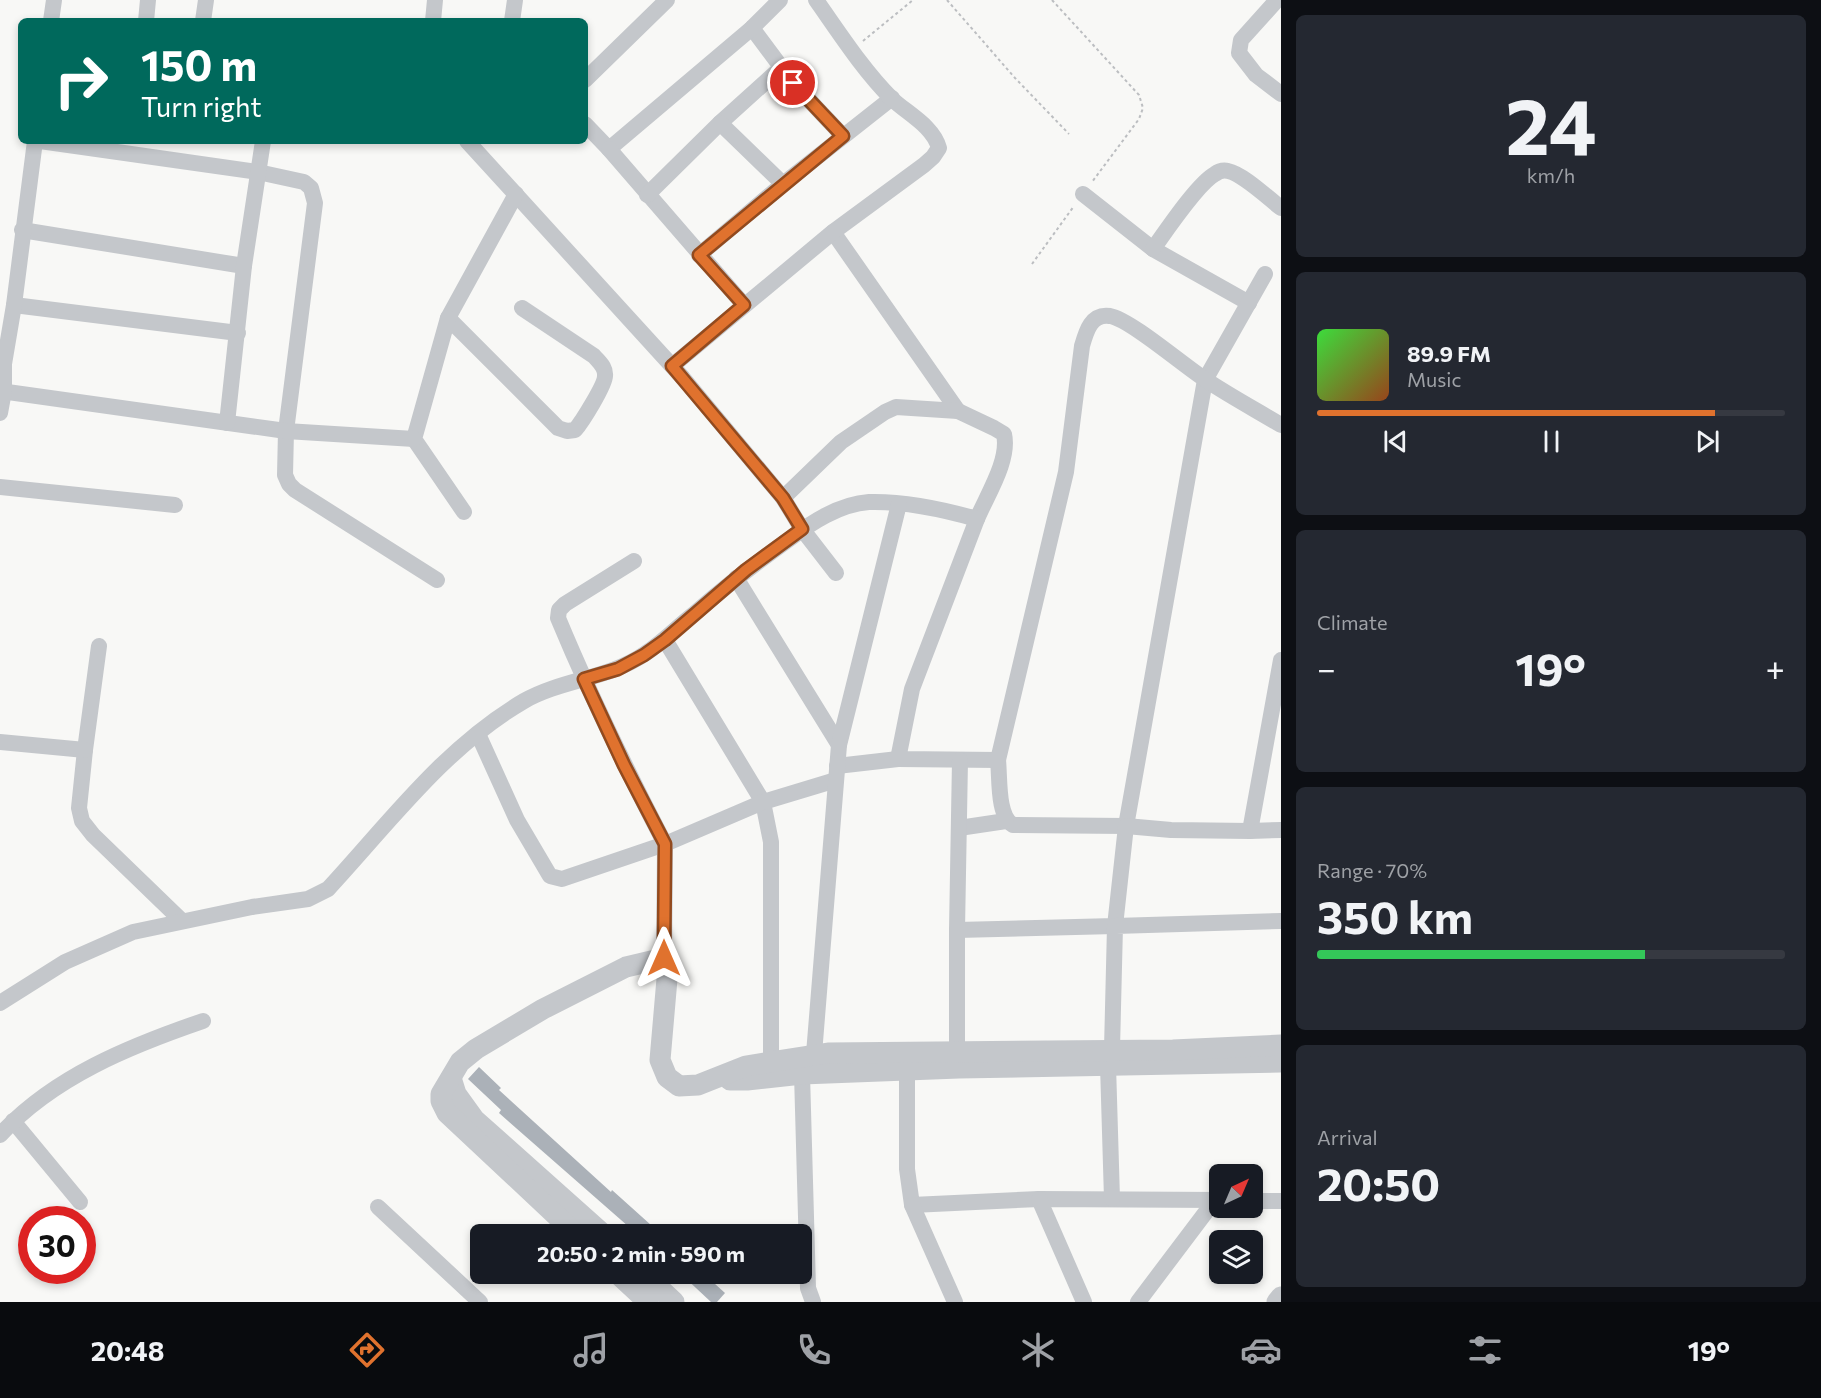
<!DOCTYPE html>
<html lang="en">
<head>
<meta charset="utf-8">
<style>
  body { margin:0; font-family:Commissioner,sans-serif; background:#242831; color:#f1f3f6; height:100vh; display:flex; flex-direction:column; font-size:22px; white-space:nowrap }
  * { box-sizing:border-box; margin:0 }
  p { font-size:20px; color:#9ea1a6 }
  .icon { flex:none; width:33px; height:33px; fill:none; stroke:currentColor; stroke-width:2; stroke-linecap:round; stroke-linejoin:round }
  .map { position:relative; flex:1; overflow:hidden }
  .sheet { display:flex; flex-direction:column; gap:15px; padding:15px; background:#0d0f14; width:540px }
  .sheet>* { flex:none }
  .guide { position:absolute; left:18px; top:18px; width:570px; height:126px; border-radius:9px; box-shadow:0 3px 9px #0003; background:#00695c; color:#fff; overflow:hidden }
  .needle { width:39px; rotate:44deg }
  .controls { position:absolute; left:1209px; top:1164px; display:grid; gap:12px }
  .controls a { display:grid; place-items:center; width:54px; height:54px; border-radius:9px; background:#171b24; box-shadow:0 3px 9px #0003; font-size:30px }
  .speed { position:absolute; left:18px; top:1206px; display:flex; gap:12px; font-size:30px; font-weight:700; text-align:center }
  .speed>* { display:grid; place-content:center; width:78px; height:78px; border-radius:50%; background:#171b24; box-shadow:0 3px 9px #0003; line-height:1 }
  .speed .limit { border:9px solid #d22; background:#fff; color:#111 }
  .pin { position:absolute; display:grid; place-items:center; width:51px; height:51px; color:#fff; margin:-26px; border:3px solid #fff; border-radius:50%; box-shadow:0 2px 6px #0007 }
  .me { position:absolute; width:66px; margin:-33px; rotate:0deg; stroke-linejoin:round; filter:drop-shadow(0 0 4px #0008) }
  .turn { display:flex; align-items:center; gap:21px; height:126px; padding:0 24px; font-size:27px }
  .turn .icon { width:78px; height:78px; stroke-width:2.5 }
  .turn b { display:block; font-size:42px; line-height:51px }
  .big { font-size:45px; font-weight:700; line-height:1.1 }
  .sheet .widget { flex:1; display:flex; flex-direction:column; justify-content:center; gap:9px; min-width:0; padding:0 21px; border-radius:9px; background:#242831 }
  .sheet .dial { align-items:center; gap:0 }
  .dial b { font-size:78px; line-height:1 }
  .song { display:flex; align-items:center; gap:18px }
  .cover { width:72px; height:72px; border-radius:9px; background:linear-gradient(135deg,hsl(120 70% 55%),hsl(20 70% 35%)) }
  .played { height:6px; border-radius:3px; background:linear-gradient(90deg,#e0722e 85%,#363941 85%) }
  .keys { display:flex; justify-content:space-around; direction:ltr }
  .heat { display:flex; justify-content:space-between; align-items:center; font-size:33px; direction:ltr }
  .charge { height:9px; border-radius:4px; background:linear-gradient(90deg,#34c759 70%,#363941 0) }
  .trip { position:absolute; left:470px; top:1224px; width:342px; height:60px; border-radius:9px; background:#171b24; box-shadow:0 3px 9px #0003; font-weight:700; line-height:60px; text-align:center }
  .tabs { display:flex; height:96px; justify-content:space-around; align-items:center; background:#090b0e; color:#9ea1a6 }
  .tabs .icon { width:42px; height:42px }
  .tabs .active { color:#e0722e }
  .tabs b { font-size:27px; color:#f1f3f6 }
  main { display:flex; flex:1; min-height:0 }
  .map>svg:first-child { display:block }
  .building { fill:#abb1b8 }
  .lines { fill:none; stroke-linecap:round; stroke-linejoin:round }
  .path { stroke:#bcbec1; stroke-width:2; stroke-dasharray:3 3; stroke-linecap:butt }
  .minor { stroke:#c4c7cb; stroke-width:16 }
  .tertiary { stroke:#c4c7cb; stroke-width:21 }
  .route-casing { stroke:#924a1e; stroke-width:15 }
  .route { stroke:#e0722e; stroke-width:10 }
</style>
</head>
<body>
<main>
<div class="map">
<svg width="1281" height="1302" viewBox="0 0 1281 1302">
  <rect width="100%" height="100%" fill="#f8f8f6"/>
  <g class="building">
    <path d="M479,1067L501,1088L499,1090L611,1192L612,1190L661,1234H637L499,1113L501,1110L468,1079Z"/>
    <path d="M681,1274H704L725,1293L717,1302H711Z"/>
  </g>
  <g class="lines">
    <g class="path">
      <path d="M947,0L1015,78L1069,134"/>
      <path d="M1052,0L1139,95L1143,108L1139,119L1092,182"/>
      <path d="M863,41L913,0"/>
      <path d="M1032,264L1074,206"/>
    </g>
    <g class="minor">
      <path d="M1277,0L1241,40L1239,53L1256,75L1281,94"/>
      <path d="M51,21L54,0"/>
      <path d="M146,21L148,0"/>
      <path d="M203,21L206,0"/>
      <path d="M433,21L435,0"/>
      <path d="M512,21L515,0"/>
      <path d="M752,28L793,83L843,136"/>
      <path d="M585,80L667,0"/>
      <path d="M720,123L781,68"/>
      <path d="M585,124L609,149L752,28L780,0"/>
      <path d="M40,141L258,172L304,182L311,188L315,203L286,431L285,475L289,484L295,490L437,580"/>
      <path d="M467,141L683,378L783,498L802,529L836,573"/>
      <path d="M609,149L744,305"/>
      <path d="M516,194L448,318L558,428L567,431L575,430C582,422 605,385 605,376C606,367 599,362 594,356L522,308"/>
      <path d="M1083,194L1153,249L1249,303"/>
      <path d="M647,195L720,123L783,184L892,98"/>
      <path d="M22,230L244,266"/>
      <path d="M833,232L958,411"/>
      <path d="M1153,249C1166,231 1198,183 1215,174C1219,171 1224,170 1228,171C1243,174 1268,198 1281,208"/>
      <path d="M699,255L783,184"/>
      <path d="M14,305L238,333"/>
      <path d="M448,318L414,439L464,512"/>
      <path d="M672,366L833,232L924,165L933,157L939,148C933,126 908,114 892,99C863,70 840,34 816,0"/>
      <path d="M0,391L286,431L414,439"/>
      <path d="M0,413L4,391V364L14,305L35,141"/>
      <path d="M227,423L244,266L263,141"/>
      <path d="M0,487L175,505"/>
      <path d="M783,498L841,442L885,412L896,407L958,411L994,428L1004,434C1010,460 987,495 977,519"/>
      <path d="M736,578L839,745"/>
      <path d="M665,640L763,802L771,842V1061"/>
      <path d="M99,646L85,750L79,808L82,821L93,835L182,921"/>
      <path d="M1281,660L1250,831L1281,830"/>
      <path d="M478,734L517,820L550,876L562,879L665,844C626,769 590,695 558,618L559,610L565,604L634,561"/>
      <path d="M0,742L85,750"/>
      <path d="M998,760C1000,778 997,816 1013,825L1126,826L1205,380L1265,274"/>
      <path d="M837,766L898,759"/>
      <path d="M959,828L1006,821"/>
      <path d="M957,930L1115,926L1126,826L1171,830L1250,831"/>
      <path d="M664,958L665,844L763,802L836,780"/>
      <path d="M0,1003L65,962L133,932L252,907L308,899L328,889C389,823 445,747 524,701C563,679 609,679 646,653C664,641 678,626 695,613C725,587 756,563 788,540C811,523 839,504 869,502C906,501 942,509 977,519L912,689L898,759L998,760L1066,472L1082,346C1086,332 1091,313 1110,316C1131,320 1184,366 1206,380C1230,396 1256,410 1281,425"/>
      <path d="M957,1051V930L960,760"/>
      <path d="M814,1054L839,745L899,504"/>
      <path d="M907,1071V1169L912,1205L1039,1199L1220,1200"/>
      <path d="M802,1074L808,1288L813,1302"/>
      <path d="M13,1121L80,1202"/>
      <path d="M0,1135C53,1077 130,1046 203,1021"/>
      <path d="M1039,1199L1084,1302"/>
      <path d="M1112,1199L1108,1065L1112,1049L1115,926L1281,921"/>
      <path d="M1252,1201H1281"/>
      <path d="M912,1205L955,1302"/>
      <path d="M378,1207L480,1302"/>
      <path d="M1138,1302L1215,1200"/>
    </g>
    <g class="tertiary">
      <path d="M451,1078L456,1094L474,1119L603,1234"/>
      <path d="M730,1080H747L802,1074L959,1068L1281,1062"/>
      <path d="M576,1234L447,1113L441,1101V1094L460,1062L476,1049L543,1009L626,967L664,958L667,979L660,1060L667,1077L679,1086L698,1085L746,1066L828,1053L1173,1050L1281,1045"/>
      <path d="M618,1274L648,1302"/>
      <path d="M644,1274L674,1302"/>
      <path d="M1277,1302L1281,1297"/>
    </g>
  </g>
  <g class="lines">
    <g class="route-casing">
      <path id="route" d="M664,958L665,844L624,765L584,679L618,669L644,655L665,640L746,570L802,529L783,498L672,366L744,305L699,255L843,136L793,83"/>
    </g>
    <use href="#route" class="route"/>
  </g>
</svg>
<div class="controls">
<a><svg class="needle" viewBox="-14 -14 28 28"><path d="M0-13l5 13h-10z" fill="#e53935"/><path d="M0 13l5-13h-10z" fill="#9ea1a6"/></svg></a>
<a><svg class="icon" aria-label="layers" viewBox="0 0 24 24"><path d="M12 4l9 5-9 5-9-5zM3 14l9 5 9-5"/></svg></a>
</div>
<div class="speed"><div class="limit">30</div></div>
<div class="pin" style="left:793px;top:83px;background:#d93025"><svg class="icon" aria-label="arrive" viewBox="0 0 24 24"><path d="M6 21V4h12l-3 4 3 4H6"/></svg></div>
<svg class="me" style="left:664px;top:958px" viewBox="-20 -20 40 40"><path d="M0-17L14 15 0 8-14 15z" fill="#e0722e" stroke="#fff" stroke-width="4"/></svg>
<div class="trip">20:50 · 2 min · 590 m</div>
<div class="guide">
<div class="turn"><svg class="icon" aria-label="right" viewBox="0 0 24 24"><path d="M7 20v-9h11M14 6l5 5-5 5"/></svg><div><b>150 m</b>Turn right</div></div>
</div>
</div>
<section class="sheet">
<div class="widget dial"><b>24</b><p>km/h</p></div>
<div class="widget">
<div class="song"><i class="cover"></i><div><b>89.9 FM</b><p>Music</p></div></div>
<div class="played"></div>
<div class="keys"><svg class="icon" aria-label="previous" viewBox="0 0 24 24"><path d="M18 5L8 12l10 7zM5 5v14"/></svg><svg class="icon" aria-label="pause" viewBox="0 0 24 24"><path d="M8 5v14M16 5v14"/></svg><svg class="icon" aria-label="next" viewBox="0 0 24 24"><path d="M6 5l10 7-10 7zM19 5v14"/></svg></div>
</div>
<div class="widget"><p>Climate</p>
<div class="heat"><a>−</a><b class="big">19°</b><a>+</a></div>
</div>
<div class="widget"><p>Range · 70%</p><b class="big">350 km</b><div class="charge"></div></div>
<div class="widget"><p>Arrival</p><b class="big">20:50</b></div>
</section>
</main>
<nav class="tabs">
<b>20:48</b>
<svg class="icon active" aria-label="directions" viewBox="0 0 24 24"><path d="M12 3l9 9-9 9-9-9zM9 14v-3h6M13 9l2 2-2 2"/></svg>
<svg class="icon" aria-label="music" viewBox="0 0 24 24"><path d="M9 18V5l10-2v13"/><circle cx="6" cy="18" r="3"/><circle cx="16" cy="16" r="3"/></svg>
<svg class="icon" aria-label="phone" viewBox="0 0 24 24"><path d="M5 4h4l2 5-3 2q2 4 5 5l2-3 5 2v4C11 20 4 13 5 4z"/></svg>
<svg class="icon" aria-label="climate" viewBox="0 0 24 24"><path d="M12 3v18M4 7l16 10M4 17L20 7"/></svg>
<svg class="icon" aria-label="car" viewBox="0 0 24 24"><path d="M5 17H2v-5l4-1 3-4h7l3 4 3 1v5h-3M9 17h6M6 11h13"/><circle cx="7" cy="17" r="2"/><circle cx="17" cy="17" r="2"/></svg>
<svg class="icon" aria-label="filters" viewBox="0 0 24 24"><path d="M4 7h16M4 17h16"/><circle cx="9" cy="7" r="2"/><circle cx="15" cy="17" r="2"/></svg>
<b>19°</b>
</nav>
</body>
</html>
